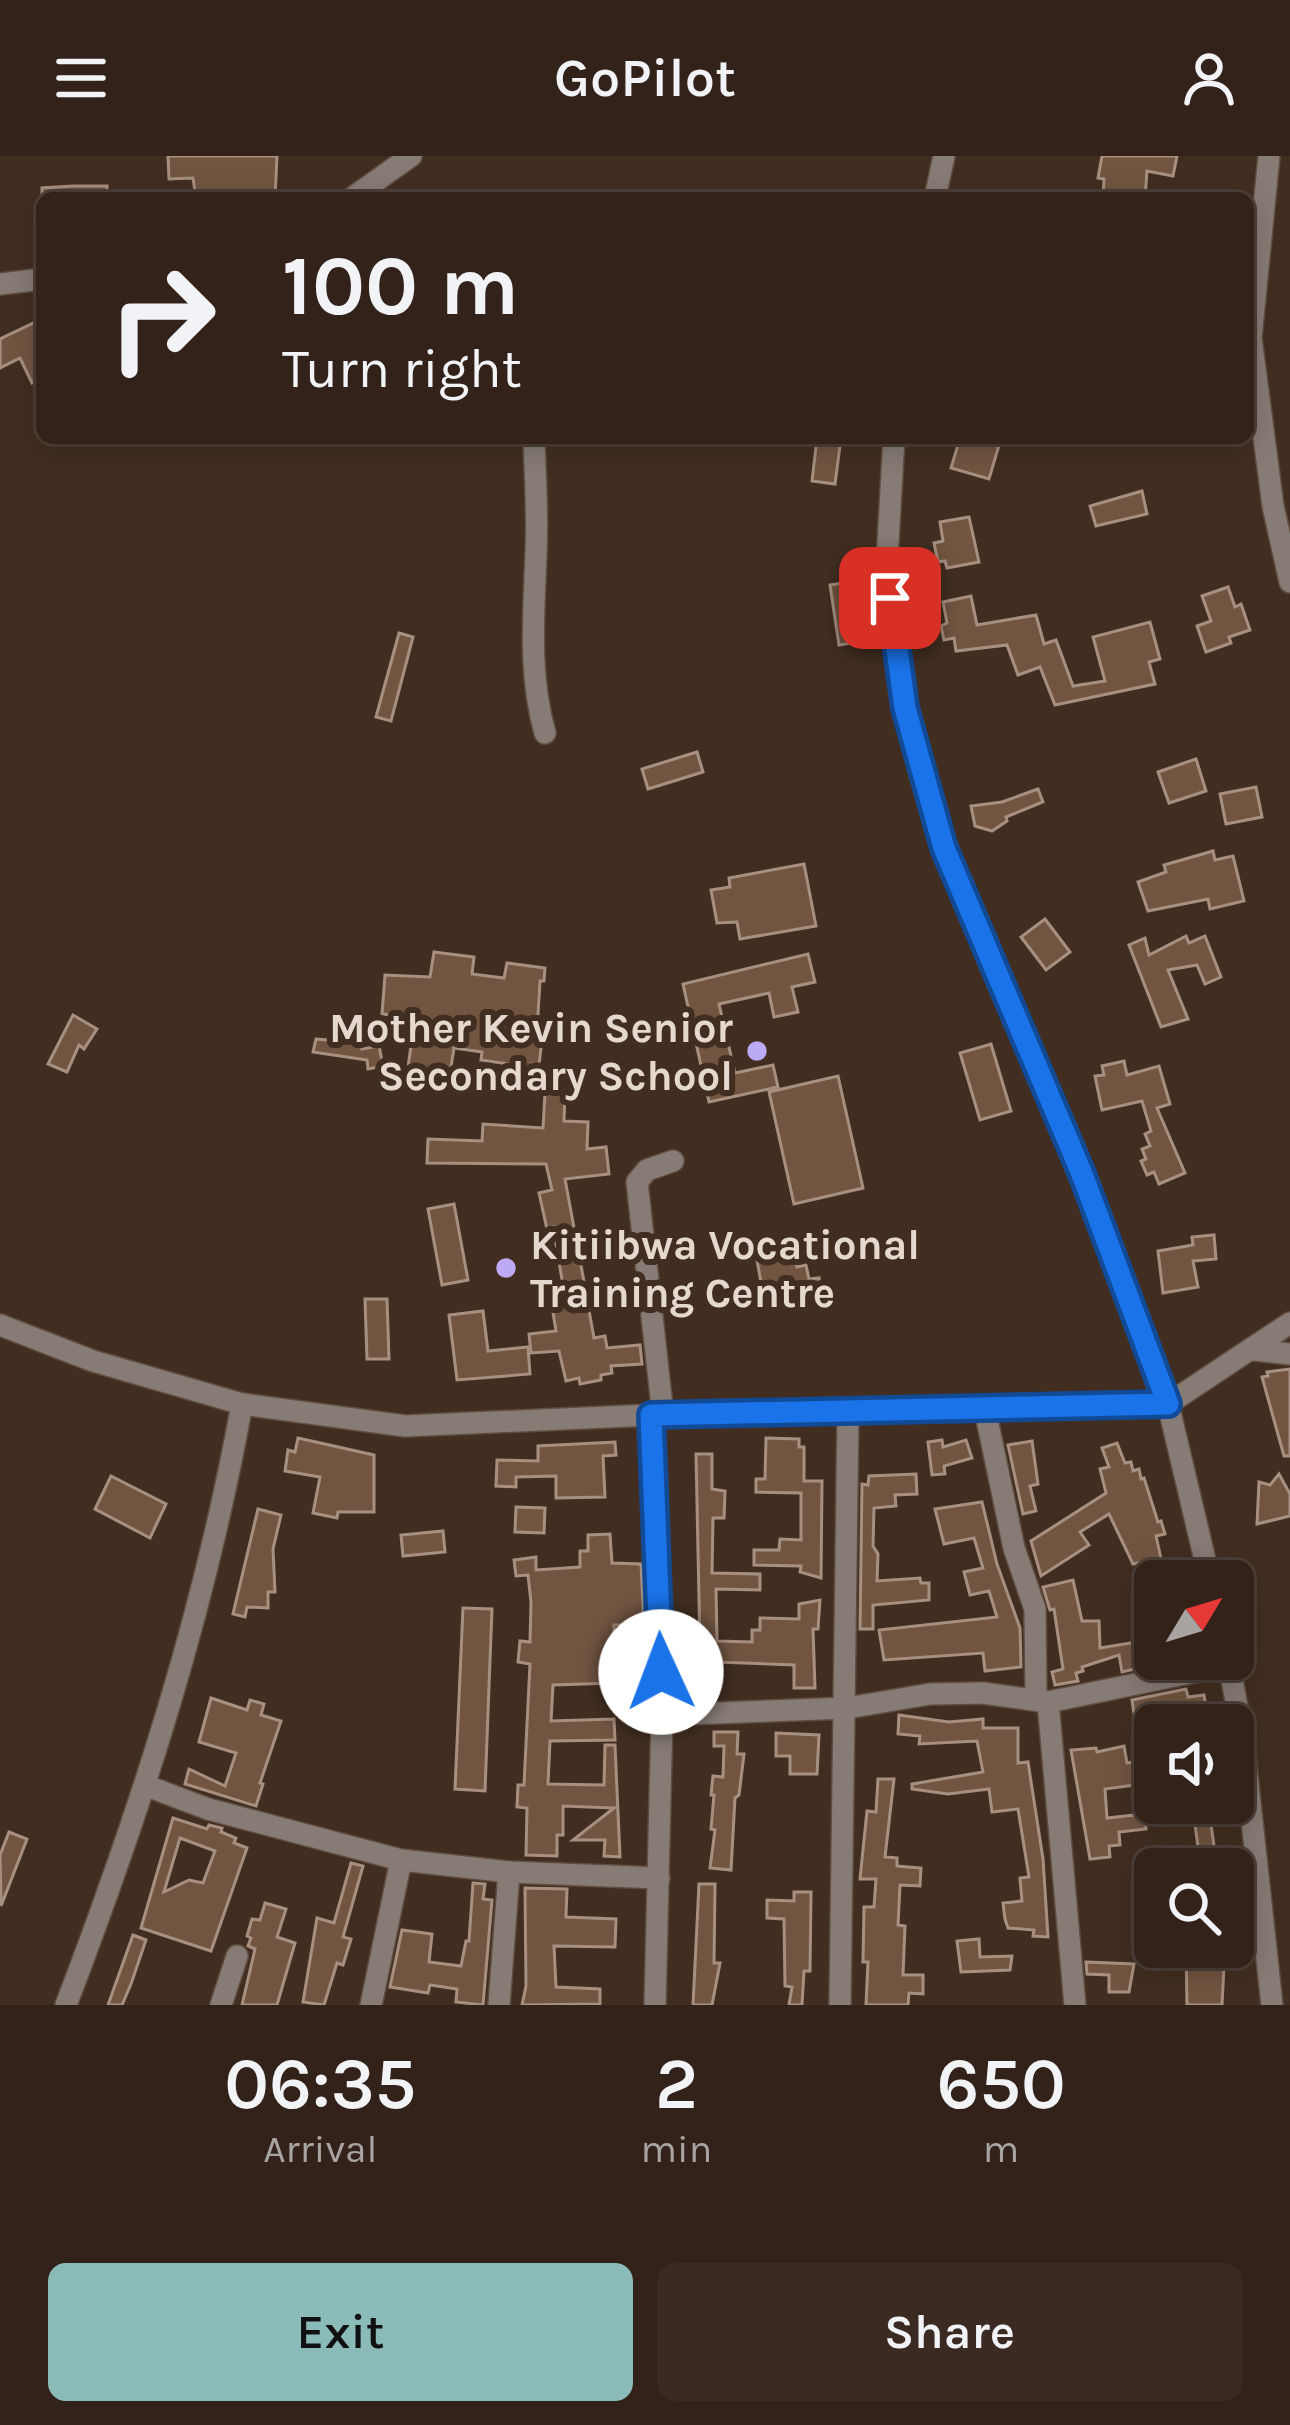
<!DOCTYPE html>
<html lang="en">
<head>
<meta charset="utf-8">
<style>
  :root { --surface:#322219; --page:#3a2a22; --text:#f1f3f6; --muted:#a8a4a2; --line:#4d3f38; --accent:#8bbbb9 }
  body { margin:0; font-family:Karla,sans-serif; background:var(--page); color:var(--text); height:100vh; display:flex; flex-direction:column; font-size:45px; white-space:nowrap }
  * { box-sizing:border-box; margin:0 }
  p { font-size:39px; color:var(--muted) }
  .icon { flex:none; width:66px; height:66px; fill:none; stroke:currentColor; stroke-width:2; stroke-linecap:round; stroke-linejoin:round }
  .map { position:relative; height:1849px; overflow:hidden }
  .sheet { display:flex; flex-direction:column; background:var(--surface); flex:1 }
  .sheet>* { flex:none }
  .hud { position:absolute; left:36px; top:36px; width:1218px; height:252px; border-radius:18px; box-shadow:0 6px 30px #0003,0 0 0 3px var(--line); background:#322219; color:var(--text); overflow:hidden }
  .needle { width:78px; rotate:52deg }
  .tools { position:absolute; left:1134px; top:1404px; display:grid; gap:24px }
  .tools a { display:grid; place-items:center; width:120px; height:120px; border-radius:18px; background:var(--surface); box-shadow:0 6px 30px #0003,0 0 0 3px var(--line); font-size:60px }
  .pin { position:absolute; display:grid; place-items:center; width:102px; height:102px; color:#fff; margin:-51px; border-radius:24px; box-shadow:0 6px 18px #0006 }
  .me { position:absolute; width:132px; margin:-66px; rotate:358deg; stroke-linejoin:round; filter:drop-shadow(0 0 9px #0008) }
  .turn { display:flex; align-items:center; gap:42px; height:252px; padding:0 48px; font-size:54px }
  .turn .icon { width:156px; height:156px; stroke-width:2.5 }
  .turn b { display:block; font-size:84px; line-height:102px }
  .eta { display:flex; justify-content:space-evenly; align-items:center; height:204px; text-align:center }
  .eta b { font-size:72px; font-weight:600; line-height:84px }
  .button { display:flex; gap:24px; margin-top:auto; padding:24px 48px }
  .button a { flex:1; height:138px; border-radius:18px; background:var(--accent); color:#111; font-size:48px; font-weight:600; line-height:138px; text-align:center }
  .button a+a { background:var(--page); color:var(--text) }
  header { display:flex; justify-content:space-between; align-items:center; height:156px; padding:0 48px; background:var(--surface); font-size:54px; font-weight:600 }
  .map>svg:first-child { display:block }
  .building { fill:#715541; stroke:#a89080; stroke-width:3; fill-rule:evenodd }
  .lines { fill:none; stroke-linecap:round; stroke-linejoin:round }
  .minor-casing { stroke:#5f4d40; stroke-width:24 }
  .minor { stroke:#877c75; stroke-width:21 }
  .route-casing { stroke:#114b97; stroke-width:30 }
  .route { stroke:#1a73e8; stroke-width:21 }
  .poi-dot { fill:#bcaaf5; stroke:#422e21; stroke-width:4.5 }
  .labels { text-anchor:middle; stroke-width:12; stroke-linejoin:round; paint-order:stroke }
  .poi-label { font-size:42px; font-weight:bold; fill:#e5d8cf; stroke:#422e21; text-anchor:end }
</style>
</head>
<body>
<header><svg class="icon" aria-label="menu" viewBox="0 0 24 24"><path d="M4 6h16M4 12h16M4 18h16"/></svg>GoPilot<svg class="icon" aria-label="person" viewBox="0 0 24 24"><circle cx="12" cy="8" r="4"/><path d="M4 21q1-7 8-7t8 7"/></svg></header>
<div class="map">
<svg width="1290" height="1849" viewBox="0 0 1290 1849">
  <rect width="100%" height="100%" fill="#422e21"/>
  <g class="building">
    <polygon points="168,0 277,0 275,42 196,42 193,22 169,23"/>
    <polygon points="1102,0 1177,0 1173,20 1147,15 1145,42 1103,42 1104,23 1098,22"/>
    <polygon points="73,30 107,30 107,42 42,42 42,32"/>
    <polygon points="42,163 42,191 37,193 42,222 32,227 20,202 0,212 0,183"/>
    <polygon points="817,282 841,282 835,328 812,325"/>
    <polygon points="960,282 1000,286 989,323 951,312"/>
    <polygon points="1142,335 1147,358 1096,370 1090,350"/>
    <polygon points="969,361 979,406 947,412 945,405 938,406 934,387 943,385 940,366"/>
    <polygon points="849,426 858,486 839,489 830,429"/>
    <polygon points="1228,431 1235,451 1241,448 1250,474 1229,481 1231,487 1206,496 1197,470 1211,465 1202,440"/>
    <polygon points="971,440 977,469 1036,459 1044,488 1056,484 1073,530 1105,525 1093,481 1150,466 1160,503 1149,506 1155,528 1055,549 1040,511 1018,519 1007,489 956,495 954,482 944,484 941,470 947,467 943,446"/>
    <polygon points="399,477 413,481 391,565 376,561"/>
    <polygon points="697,596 703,616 648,633 642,613"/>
    <polygon points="1196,603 1206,635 1169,647 1158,616"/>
    <polygon points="1256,631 1262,661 1226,668 1220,638"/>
    <polygon points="1038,633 1043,646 1006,661 1007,665 992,675 975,670 971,650 1002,646"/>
    <polygon points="1213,695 1215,704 1233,700 1244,745 1210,753 1208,743 1148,755 1138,726 1166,716 1164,709"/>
    <polygon points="804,708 816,770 740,783 737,766 717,767 711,734 730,731 729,722"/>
    <polygon points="1045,763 1070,796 1046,814 1021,781"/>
    <polygon points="1186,780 1189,787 1205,780 1221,821 1205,828 1197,809 1168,814 1188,863 1161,871 1129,789 1145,782 1149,799"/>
    <polygon points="434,796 474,801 472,818 504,822 507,807 545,812 544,825 540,825 537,875 543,875 539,909 532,908 530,924 513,921 515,909 481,904 482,896 454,892 450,917 408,911 415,862 382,858 385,819 430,821"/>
    <polygon points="808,798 815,826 792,831 798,856 774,861 769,837 719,848 735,917 773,909 778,931 709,946 683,828"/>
    <polygon points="73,859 97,873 84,893 79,889 67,916 48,908"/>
    <polygon points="316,883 362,887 362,893 379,890 383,910 368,913 367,904 313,896"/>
    <polygon points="991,888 1011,955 980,964 960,897"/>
    <polygon points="1124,905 1127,919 1159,910 1170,948 1157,952 1185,1017 1159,1028 1154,1016 1147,1019 1141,1005 1146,1003 1142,993 1150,990 1145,978 1151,975 1142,945 1102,954 1095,920 1104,919 1102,910"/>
    <polygon points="838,920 863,1032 794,1048 769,936"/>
    <polygon points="545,937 565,937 564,965 588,966 587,993 606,991 609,1018 565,1023 585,1131 598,1129 601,1147 588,1149 594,1182 605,1180 607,1192 640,1189 642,1208 611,1210 612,1217 601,1219 601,1224 580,1228 579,1222 566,1225 559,1195 531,1197 529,1178 556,1175 550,1138 564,1135 553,1071 547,1073 539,1037 552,1034 546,1008 427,1007 428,983 482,985 483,968 543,972"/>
    <polygon points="454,1048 468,1124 442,1129 428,1053"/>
    <polygon points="1214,1079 1216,1103 1193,1105 1198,1131 1163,1137 1158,1095 1193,1089 1192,1081"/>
    <polygon points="793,1090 797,1111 806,1109 809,1123 819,1122 821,1136 765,1150 756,1098"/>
    <polygon points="365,1143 387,1143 389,1203 367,1203"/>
    <polygon points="483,1155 488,1195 528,1191 530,1218 457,1224 449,1159"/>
    <polygon points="1290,1213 1290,1300 1284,1300 1262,1221 1268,1220 1267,1216"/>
    <polygon points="298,1282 374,1299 374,1356 338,1356 337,1362 313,1357 320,1321 285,1315 288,1294 295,1296"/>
    <polygon points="766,1282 799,1283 799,1291 804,1291 804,1325 822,1325 821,1422 800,1416 801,1410 754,1409 754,1394 779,1394 780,1383 801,1384 801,1337 756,1336 756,1323 765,1323"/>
    <polygon points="942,1284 943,1291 966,1284 972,1302 944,1310 945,1318 932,1319 928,1286"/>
    <polygon points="1032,1285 1038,1328 1030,1330 1036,1355 1023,1358 1008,1289"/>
    <polygon points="615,1286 616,1299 603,1300 605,1341 556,1342 556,1320 516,1321 516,1331 496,1330 497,1304 538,1305 538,1290"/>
    <polygon points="1117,1287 1125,1307 1131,1306 1133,1315 1139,1313 1141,1323 1144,1322 1158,1366 1161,1365 1165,1378 1156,1380 1166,1425 1152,1428 1147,1405 1133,1408 1109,1358 1080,1376 1089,1389 1041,1420 1031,1385 1106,1337 1100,1313 1109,1311 1102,1292"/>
    <polygon points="696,1298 712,1298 712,1333 725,1335 724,1362 713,1362 712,1417 760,1418 760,1434 716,1433 717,1485 752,1486 752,1474 760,1474 760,1462 799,1463 799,1448 820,1444 818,1473 813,1473 815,1532 794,1532 794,1509 716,1506 715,1539 701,1539"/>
    <polygon points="916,1318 917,1338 895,1339 896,1350 874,1352 873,1390 878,1398 877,1425 920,1422 921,1427 929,1427 929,1444 873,1449 873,1473 860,1473 862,1328 868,1329 869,1320"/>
    <polygon points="1279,1318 1290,1338 1290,1360 1257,1368 1259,1326 1270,1329"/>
    <polygon points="111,1320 166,1348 150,1382 95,1353"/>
    <polygon points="982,1346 997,1408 1020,1472 1021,1511 985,1515 983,1497 884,1504 879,1474 997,1461 989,1435 970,1439 964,1416 983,1412 974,1382 944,1388 935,1353"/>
    <polygon points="516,1351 545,1352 544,1377 515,1376"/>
    <polygon points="258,1353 281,1359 273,1393 275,1436 268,1436 268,1452 247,1451 245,1461 233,1458"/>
    <polygon points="443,1375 445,1396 403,1400 401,1379"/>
    <polygon points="610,1378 612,1407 641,1408 644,1469 614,1469 615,1527 553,1529 551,1565 614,1563 615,1584 550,1585 548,1628 604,1629 605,1589 615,1589 620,1701 604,1700 605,1684 573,1684 614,1652 563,1650 563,1679 557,1679 557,1700 526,1699 527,1652 517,1651 518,1629 524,1629 530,1508 518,1506 520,1485 530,1486 531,1446 528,1419 516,1420 514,1404 536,1401 536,1414 580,1411 580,1395 588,1395 588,1379"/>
    <polygon points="1073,1424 1082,1465 1099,1465 1100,1492 1155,1483 1155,1500 1142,1503 1143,1511 1122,1516 1119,1499 1082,1511 1083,1515 1076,1517 1078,1525 1055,1529 1052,1516 1063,1513 1054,1453 1050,1454 1043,1431"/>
    <polygon points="463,1452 492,1453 485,1635 455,1633"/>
    <polygon points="1186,1533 1188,1541 1204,1539 1207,1557 1189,1559 1191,1569 1172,1569 1170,1561 1135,1566 1132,1544"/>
    <polygon points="211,1542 247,1554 250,1544 264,1548 261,1559 281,1565 260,1627 263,1628 256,1650 185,1628 189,1613 225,1630 236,1597 199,1586"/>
    <polygon points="899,1559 949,1566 983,1563 983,1572 1018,1572 1018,1607 1028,1606 1043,1703 1048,1781 1033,1780 1034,1774 1008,1772 1005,1763 1003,1747 1022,1745 1020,1722 1029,1721 1018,1653 992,1656 989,1633 948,1638 912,1633 912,1628 983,1616 977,1585 919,1588 920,1580 898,1578"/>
    <polygon points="714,1576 738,1576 737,1598 744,1598 739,1639 735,1642 731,1714 710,1712 715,1674 711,1673 714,1639 711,1639 713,1620 723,1621 724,1590 714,1590"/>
    <polygon points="776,1577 819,1579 817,1618 790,1618 790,1600 776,1600"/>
    <polygon points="1124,1590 1127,1607 1132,1606 1135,1629 1105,1633 1107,1662 1144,1658 1146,1673 1119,1676 1120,1689 1109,1690 1110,1701 1090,1703 1071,1594 1096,1592 1097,1596"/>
    <polygon points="878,1623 894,1623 885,1701 897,1702 897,1710 921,1712 920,1730 900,1729 898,1769 905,1770 903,1819 923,1819 923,1838 909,1837 908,1849 866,1849 868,1806 863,1806 864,1751 874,1751 876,1723 860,1723 867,1655 876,1656"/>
    <polygon points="1192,1647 1208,1647 1217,1711 1201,1713"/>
    <path d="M 173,1662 L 207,1673 L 209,1669 L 222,1672 L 221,1676 L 236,1682 L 234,1687 L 247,1692 L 211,1795 L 141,1772 ZM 180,1682 L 215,1695 L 203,1727 L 189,1724 L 164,1736 Z"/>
    <polygon points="9,1676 27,1683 1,1750 0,1699"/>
    <polygon points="351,1707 363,1710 343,1781 351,1783 343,1809 337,1807 324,1849 303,1846 317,1762 334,1767"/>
    <polygon points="473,1727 485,1728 483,1743 492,1744 483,1849 456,1846 457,1833 430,1829 428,1837 390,1831 402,1774 432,1778 429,1806 461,1810 466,1785 469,1785"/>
    <polygon points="699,1728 715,1728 714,1807 720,1807 712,1849 693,1849"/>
    <polygon points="525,1732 567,1733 566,1761 616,1763 615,1791 554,1790 556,1831 600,1833 600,1848 522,1849 526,1830"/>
    <polygon points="794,1736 811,1736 810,1815 804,1815 802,1849 789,1849 792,1831 785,1830 784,1763 767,1762 767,1744 794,1745"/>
    <polygon points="265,1747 286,1753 277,1781 295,1787 277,1849 242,1849 255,1793 248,1790 251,1782 247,1780 252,1763 260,1764"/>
    <polygon points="133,1779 146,1784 131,1828 122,1849 108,1849"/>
    <polygon points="979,1783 980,1801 1012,1800 1010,1814 961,1816 957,1785"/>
    <polygon points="1186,1791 1225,1791 1222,1849 1187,1849"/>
    <polygon points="1086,1806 1134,1808 1129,1836 1109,1836 1109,1819 1087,1818"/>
  </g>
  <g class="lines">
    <defs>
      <g id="minor">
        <polyline points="1269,0 1251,182 1273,350 1290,426"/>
        <polyline points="352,42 411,0"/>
        <polyline points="935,42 944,0"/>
        <polyline points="0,128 42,123"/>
        <path d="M 534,282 C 535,320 538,358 536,397 C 534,457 528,517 545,577"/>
        <polyline points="894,282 887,404 905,552 920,618 944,692 1039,910 1168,1248 1210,1425"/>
        <polyline points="0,1169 93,1205 242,1248 405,1270 651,1259 1168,1248 1290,1167"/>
        <polyline points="1254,1194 1290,1198"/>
        <polyline points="985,1254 1014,1392 1035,1453 1036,1544"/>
        <polyline points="651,1259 662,1559 655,1849"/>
        <polyline points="663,1259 637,1026 647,1014 673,1005"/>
        <polyline points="1228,1503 1243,1582 1272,1849"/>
        <polyline points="1048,1546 1075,1849"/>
        <polyline points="662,1559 847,1552 930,1538 983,1537 1048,1546 1229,1509"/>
        <polyline points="147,1630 208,1653 401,1704 509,1716 659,1722"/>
        <path d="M 66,1849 C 142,1650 204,1458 242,1248"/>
        <polyline points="221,1849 237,1800"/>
        <polyline points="371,1849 401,1704"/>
        <polyline points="499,1849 509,1716"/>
        <polyline points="840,1849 848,1256"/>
      </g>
    </defs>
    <use href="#minor" class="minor-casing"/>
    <use href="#minor" class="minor"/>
  </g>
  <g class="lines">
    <defs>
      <polyline id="route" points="661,1516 651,1259 1168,1248 1082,1018 944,692 905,552 890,442"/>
    </defs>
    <use href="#route" class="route-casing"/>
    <use href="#route" class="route"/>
  </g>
  <g class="poi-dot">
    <circle cx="757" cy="895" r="12"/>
    <circle cx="506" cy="1112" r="12"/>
  </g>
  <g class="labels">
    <g class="poi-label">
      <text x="733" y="886">Mother Kevin Senior<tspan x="733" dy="48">Secondary School</tspan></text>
      <text x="530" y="1103" text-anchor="start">Kitiibwa Vocational<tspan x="530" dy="48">Training Centre</tspan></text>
    </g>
  </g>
</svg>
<div class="tools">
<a><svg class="needle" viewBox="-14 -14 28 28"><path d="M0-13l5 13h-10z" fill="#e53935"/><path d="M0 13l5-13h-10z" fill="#a8a4a2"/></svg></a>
<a><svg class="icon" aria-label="sound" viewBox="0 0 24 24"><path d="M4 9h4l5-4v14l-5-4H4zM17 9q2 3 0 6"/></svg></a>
<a><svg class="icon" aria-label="search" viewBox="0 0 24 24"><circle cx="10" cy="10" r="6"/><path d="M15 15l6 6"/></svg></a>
</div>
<div class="pin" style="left:890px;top:442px;background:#d93025"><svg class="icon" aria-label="arrive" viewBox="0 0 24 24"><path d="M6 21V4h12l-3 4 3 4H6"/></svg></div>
<svg class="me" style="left:661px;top:1516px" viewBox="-20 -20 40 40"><circle r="19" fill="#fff"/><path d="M0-13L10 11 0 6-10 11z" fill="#1a73e8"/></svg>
<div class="hud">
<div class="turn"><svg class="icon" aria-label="right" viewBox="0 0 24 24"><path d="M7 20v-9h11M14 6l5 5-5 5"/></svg><div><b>100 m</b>Turn right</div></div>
</div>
</div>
<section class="sheet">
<div class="eta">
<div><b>06:35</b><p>Arrival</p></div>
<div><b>2</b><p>min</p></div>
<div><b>650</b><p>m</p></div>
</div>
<div class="button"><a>Exit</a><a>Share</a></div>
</section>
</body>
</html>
